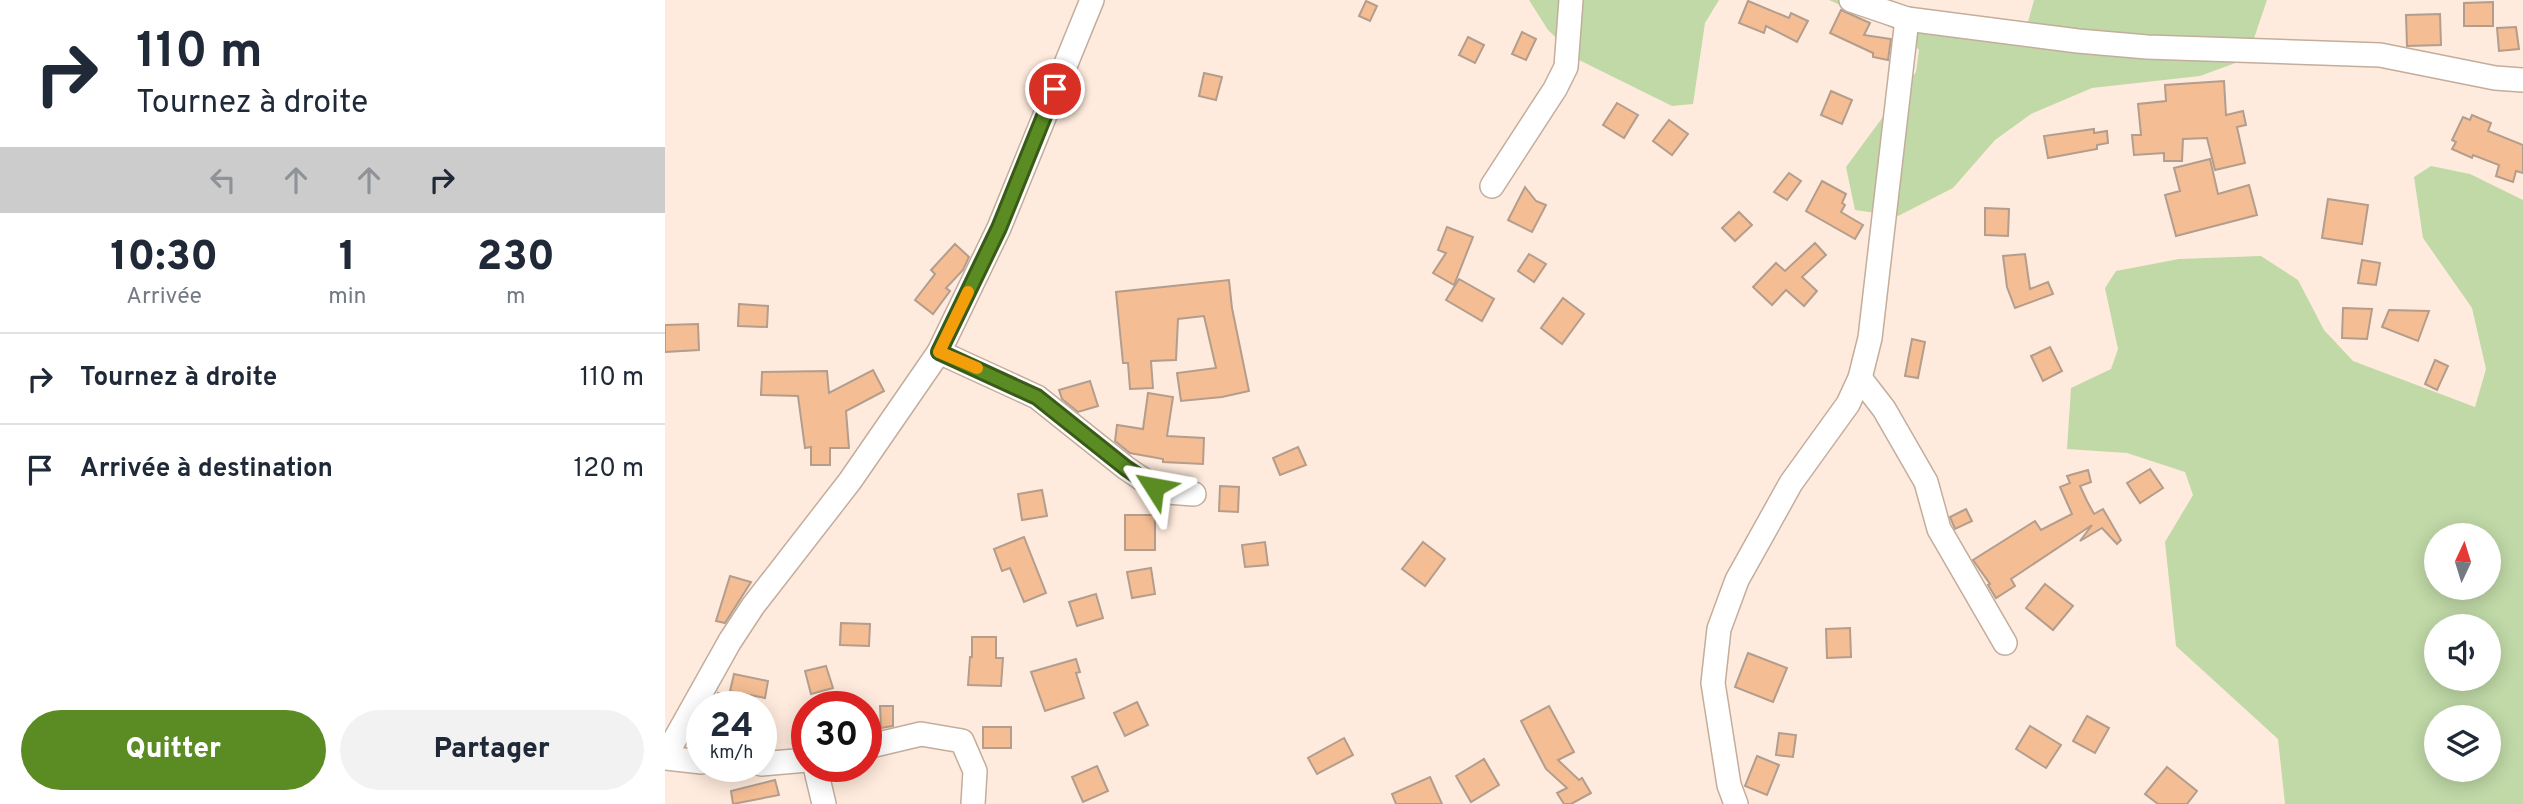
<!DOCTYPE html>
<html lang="fr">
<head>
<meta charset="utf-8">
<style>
  :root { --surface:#fff; --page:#f2f2f3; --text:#1f2937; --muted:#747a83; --line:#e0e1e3; --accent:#5a8c23 }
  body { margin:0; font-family:Overpass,sans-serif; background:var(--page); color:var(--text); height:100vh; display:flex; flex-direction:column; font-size:26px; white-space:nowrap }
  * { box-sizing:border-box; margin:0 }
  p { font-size:23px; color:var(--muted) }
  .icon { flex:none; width:38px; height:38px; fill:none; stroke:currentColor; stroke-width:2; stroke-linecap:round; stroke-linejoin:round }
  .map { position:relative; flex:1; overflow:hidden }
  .sheet { display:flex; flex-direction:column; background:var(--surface); width:665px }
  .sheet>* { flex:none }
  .top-card { background:#fff; color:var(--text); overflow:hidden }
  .needle { width:46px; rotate:4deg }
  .buttons { position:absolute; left:1759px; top:523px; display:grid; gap:14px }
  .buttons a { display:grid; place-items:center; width:77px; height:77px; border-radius:50%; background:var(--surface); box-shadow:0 4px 18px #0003; font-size:35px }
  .speed { position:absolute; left:21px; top:691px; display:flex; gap:14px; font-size:35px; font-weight:700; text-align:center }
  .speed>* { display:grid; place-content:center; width:91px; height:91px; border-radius:50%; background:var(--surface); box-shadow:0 4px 18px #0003; line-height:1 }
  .speed small { font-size:18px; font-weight:400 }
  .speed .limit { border:10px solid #d22; background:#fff; color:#111 }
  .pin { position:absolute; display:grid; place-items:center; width:60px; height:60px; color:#fff; margin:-30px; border:4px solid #fff; border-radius:50%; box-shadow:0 2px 7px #0007 }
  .me { position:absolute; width:77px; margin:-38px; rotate:304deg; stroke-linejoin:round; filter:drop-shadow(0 0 5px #0008) }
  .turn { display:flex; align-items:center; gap:24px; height:147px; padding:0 21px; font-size:32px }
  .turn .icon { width:91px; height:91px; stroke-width:2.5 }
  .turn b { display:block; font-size:49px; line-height:60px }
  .lanes { display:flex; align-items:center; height:66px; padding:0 21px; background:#0003; justify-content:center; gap:35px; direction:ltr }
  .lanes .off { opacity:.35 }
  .eta { display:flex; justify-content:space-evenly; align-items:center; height:119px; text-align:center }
  .eta b { font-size:42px; font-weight:800; line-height:49px }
  .primary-button { display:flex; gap:14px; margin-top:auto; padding:14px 21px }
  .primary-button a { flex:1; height:80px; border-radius:42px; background:var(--accent); color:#fff; font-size:28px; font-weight:800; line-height:80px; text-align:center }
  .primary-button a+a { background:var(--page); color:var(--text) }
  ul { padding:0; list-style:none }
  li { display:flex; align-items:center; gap:21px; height:91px; padding:0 21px; border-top:2px solid var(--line) }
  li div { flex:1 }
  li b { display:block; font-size:26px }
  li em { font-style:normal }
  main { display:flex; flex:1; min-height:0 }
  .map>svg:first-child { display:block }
  .green { fill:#c0d9a7; fill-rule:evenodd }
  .building { fill:#f4bd94; stroke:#b39d8d; stroke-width:2 }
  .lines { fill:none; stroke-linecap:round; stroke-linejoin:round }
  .minor-casing { stroke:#c3ad9c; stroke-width:26 }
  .minor { stroke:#fff; stroke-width:23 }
  .route-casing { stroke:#3a5b17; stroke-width:18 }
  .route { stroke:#5a8c23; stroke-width:12 }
  .slow { stroke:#f59e0b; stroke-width:12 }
</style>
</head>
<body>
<main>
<section class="sheet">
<div class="top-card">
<div class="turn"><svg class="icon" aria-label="right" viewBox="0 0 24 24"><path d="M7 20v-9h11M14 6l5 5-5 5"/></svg><div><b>110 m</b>Tournez à droite</div></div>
<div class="lanes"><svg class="icon off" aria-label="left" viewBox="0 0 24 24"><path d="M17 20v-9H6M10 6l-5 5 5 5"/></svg><svg class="icon off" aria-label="ahead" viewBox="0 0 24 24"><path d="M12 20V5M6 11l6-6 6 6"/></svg><svg class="icon off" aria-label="ahead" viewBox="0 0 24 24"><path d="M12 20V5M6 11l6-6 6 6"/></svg><svg class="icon" aria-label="right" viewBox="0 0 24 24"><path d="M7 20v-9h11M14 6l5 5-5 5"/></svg></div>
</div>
<div class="eta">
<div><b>10:30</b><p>Arrivée</p></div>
<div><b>1</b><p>min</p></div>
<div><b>230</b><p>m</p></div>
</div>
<ul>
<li><svg class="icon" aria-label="right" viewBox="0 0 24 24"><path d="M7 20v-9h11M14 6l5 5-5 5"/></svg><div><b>Tournez à droite</b></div><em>110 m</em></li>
<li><svg class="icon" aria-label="arrive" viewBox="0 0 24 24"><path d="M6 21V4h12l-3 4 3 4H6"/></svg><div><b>Arrivée à destination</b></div><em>120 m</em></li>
</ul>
<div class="primary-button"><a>Quitter</a><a>Partager</a></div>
</section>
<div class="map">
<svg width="1858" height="804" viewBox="0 0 1858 804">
  <rect width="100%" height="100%" fill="#ffebdd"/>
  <g class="green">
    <polygon points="864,0 1054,0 1040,23 1028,104 1007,106 914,60 883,30"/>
    <polygon points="1164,0 1207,0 1360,33 1369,0 1602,0 1586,47 1573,62 1535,76 1427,88 1366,114 1330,140 1288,188 1233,216 1190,210 1181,167 1251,72 1254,50 1240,34"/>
    <path d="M 1766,166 L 1805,174 L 1858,200 L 1858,804 L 1620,804 L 1613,739 L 1511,646 L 1500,542 L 1528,495 L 1520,472 L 1462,453 L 1402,449 L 1406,388 L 1446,369 L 1453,349 L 1440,288 L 1451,271 L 1514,259 L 1596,256 L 1633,280 L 1659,330 L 1688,361 L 1810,407 L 1821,369 L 1807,308 L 1758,238 L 1749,177 ZM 1771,536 L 1824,536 L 1824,588 L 1771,588 ZM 1824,626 L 1824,679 L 1771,679 L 1771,626 ZM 1771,718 L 1824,718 L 1824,770 L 1771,770 Z"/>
  </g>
  <g class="building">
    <polygon points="701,1 712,6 705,21 694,16"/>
    <polygon points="1083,1 1124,18 1126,13 1143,21 1132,42 1101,26 1099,33 1074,23"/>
    <polygon points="1828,2 1828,26 1799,26 1799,3"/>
    <polygon points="1176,10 1205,23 1199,35 1226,39 1223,60 1208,57 1208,53 1165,33"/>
    <polygon points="1775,14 1776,45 1742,46 1741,15"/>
    <polygon points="1851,27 1854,49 1834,51 1832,28"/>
    <polygon points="857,32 871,39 861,60 847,54"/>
    <polygon points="803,37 819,45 810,63 794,55"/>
    <polygon points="539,73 557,77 551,100 534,96"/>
    <polygon points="1559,81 1561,115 1578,111 1581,125 1572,127 1580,163 1550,170 1542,138 1518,139 1517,161 1499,161 1499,153 1469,155 1467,135 1476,135 1473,104 1501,101 1500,85"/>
    <polygon points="1166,91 1187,100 1177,124 1156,115"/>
    <polygon points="952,103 973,115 959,138 938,125"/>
    <polygon points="1807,115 1826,123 1823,131 1858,145 1858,173 1851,171 1848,182 1831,176 1834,165 1808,155 1807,158 1787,149 1791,142 1787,140 1798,117 1805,120"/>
    <polygon points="1004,120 1023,134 1007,155 988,141"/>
    <polygon points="1429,129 1429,133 1442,131 1443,143 1432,145 1432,149 1383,158 1379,136"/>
    <polygon points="1545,159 1553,194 1584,185 1592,215 1511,236 1500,195 1515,191 1509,168"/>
    <polygon points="1124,173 1136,181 1122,200 1109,192"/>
    <polygon points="1157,181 1181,194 1177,203 1180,205 1176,212 1198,225 1190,239 1141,211"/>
    <polygon points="860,187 871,201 881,205 867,232 843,220"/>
    <polygon points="1663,199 1703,205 1697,244 1657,238"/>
    <polygon points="1320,208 1344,209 1343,236 1320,235"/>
    <polygon points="1074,212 1087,225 1070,241 1057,228"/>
    <polygon points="782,227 808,237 789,285 768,273 781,253 773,250"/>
    <polygon points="1150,243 1161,255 1137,277 1152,291 1139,306 1121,290 1107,305 1088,287 1111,263 1120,271"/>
    <polygon points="290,244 304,257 298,270 281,288 285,291 268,314 250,300 270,274 266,270"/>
    <polygon points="864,254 881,264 869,282 853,271"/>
    <polygon points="1360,254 1365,289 1383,282 1388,294 1350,308 1342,287 1338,256"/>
    <polygon points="1697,260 1715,263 1711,285 1693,283"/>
    <polygon points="794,279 829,299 817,321 781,300"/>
    <polygon points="564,280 567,308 584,391 557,397 516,401 512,373 551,368 539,316 513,319 511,360 486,361 488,388 465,389 463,363 458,363 451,292"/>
    <polygon points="898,298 919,314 897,344 876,328"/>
    <polygon points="74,304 103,306 102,327 73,326"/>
    <polygon points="1678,308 1707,309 1702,339 1677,338"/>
    <polygon points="1724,310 1764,311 1753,341 1717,327"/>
    <polygon points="33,324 34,350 0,352 0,325"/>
    <polygon points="1247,339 1260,342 1253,378 1240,376"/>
    <polygon points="1385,347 1397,371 1378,381 1366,356"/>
    <polygon points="1770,360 1783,366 1772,390 1760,384"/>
    <polygon points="208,370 219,391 181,411 184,448 165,448 165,465 146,465 146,447 140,448 133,396 96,395 97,372 162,371 164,393"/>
    <polygon points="425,381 433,406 413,412 397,399 394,390"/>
    <polygon points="483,393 508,397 502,436 539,438 538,464 498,462 498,459 465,453 450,441 452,425 478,429"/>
    <polygon points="633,447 641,465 615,475 608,458"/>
    <polygon points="1485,469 1498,488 1475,503 1462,483"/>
    <polygon points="1423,470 1426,482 1415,486 1422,501 1429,514 1438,509 1456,540 1452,544 1437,528 1415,541 1427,525 1346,579 1350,586 1331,598 1323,585 1325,584 1308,560 1370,521 1376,530 1407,514 1395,487 1405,483 1402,476"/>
    <polygon points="555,486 574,487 573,512 554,511"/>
    <polygon points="377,490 382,516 357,520 353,494"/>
    <polygon points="1301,509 1307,521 1290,529 1285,517"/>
    <rect x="460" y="515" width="30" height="35"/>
    <polygon points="359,537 381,593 359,602 345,568 337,571 329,549"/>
    <polygon points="600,542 603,565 580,567 577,545"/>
    <polygon points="758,542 780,559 760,586 737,569"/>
    <polygon points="486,568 490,594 467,598 462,572"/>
    <polygon points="65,576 86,582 60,623 51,621"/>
    <polygon points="1380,584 1408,606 1388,630 1361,608"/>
    <polygon points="431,594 438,618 412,626 404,602"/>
    <polygon points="176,623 205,624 204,646 175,645"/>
    <polygon points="1185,628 1186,657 1162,658 1161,629"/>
    <polygon points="307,637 331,637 331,658 338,658 336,686 303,685 305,657 307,657"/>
    <polygon points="1083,653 1122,668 1108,702 1070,687"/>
    <polygon points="411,659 415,672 411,673 419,698 380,711 366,672"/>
    <polygon points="161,666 168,688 146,694 140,671"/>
    <polygon points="69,674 103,681 100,698 65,691"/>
    <polygon points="53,693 70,696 68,707 51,707"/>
    <polygon points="472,702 483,725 460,736 449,713"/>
    <polygon points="215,706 228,706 228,726 216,728"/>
    <polygon points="884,706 909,752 893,760 914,780 917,778 926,793 906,804 899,804 892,793 902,788 881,769 856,721"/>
    <polygon points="1422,716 1444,728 1430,753 1408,741"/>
    <polygon points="1365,726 1396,745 1381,768 1351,749"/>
    <rect x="318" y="727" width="28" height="21"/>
    <polygon points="1114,733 1131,735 1128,757 1111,755"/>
    <polygon points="679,738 688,755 652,774 643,758"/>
    <polygon points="1092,756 1114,765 1102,795 1080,786"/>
    <polygon points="819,759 834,785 806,802 791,776"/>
    <polygon points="432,766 443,791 418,802 407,777"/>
    <polygon points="1502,767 1532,791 1522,804 1493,804 1480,794"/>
    <polygon points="765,777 777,804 731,804 727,794"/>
    <polygon points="110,780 114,795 68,804 66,791"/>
  </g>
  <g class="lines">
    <defs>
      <g id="minor">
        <polyline points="1186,0 1242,19 1413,41 1482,47 1715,55 1830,78 1858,80"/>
        <polyline points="827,186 890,89 901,67 906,0"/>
        <polyline points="274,352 372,397 461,468 489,487 502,492 529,494"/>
        <polyline points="1195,378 1219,409 1261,482 1274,529 1340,643"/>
        <polyline points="201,747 256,734 297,741 310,771 308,804"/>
        <polyline points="0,757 65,641 88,606 185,481 274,352 334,228 427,0"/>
        <polyline points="0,758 37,762"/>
        <polyline points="96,764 142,760"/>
        <polyline points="150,766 159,804"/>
        <polyline points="1071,804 1064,785 1048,683 1054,629 1072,580 1126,483 1183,404 1195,378 1205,338 1242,19"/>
      </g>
    </defs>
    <use href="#minor" class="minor-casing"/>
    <use href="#minor" class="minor"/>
  </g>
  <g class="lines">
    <defs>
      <polyline id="route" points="390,89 334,228 274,352 372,397 461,468 489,487"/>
    </defs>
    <use href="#route" class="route-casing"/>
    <use href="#route" class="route"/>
    <polyline class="slow" points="303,292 274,352 312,368"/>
  </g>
</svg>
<div class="buttons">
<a><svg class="needle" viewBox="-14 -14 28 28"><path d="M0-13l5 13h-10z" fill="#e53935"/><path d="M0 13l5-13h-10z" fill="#747a83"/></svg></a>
<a><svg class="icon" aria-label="sound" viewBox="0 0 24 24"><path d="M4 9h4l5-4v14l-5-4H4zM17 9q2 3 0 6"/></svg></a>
<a><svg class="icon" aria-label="layers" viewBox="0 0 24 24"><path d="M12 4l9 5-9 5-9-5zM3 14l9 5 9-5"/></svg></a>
</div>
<div class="speed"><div>24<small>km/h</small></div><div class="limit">30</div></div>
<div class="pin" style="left:390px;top:89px;background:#d93025"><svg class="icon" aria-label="arrive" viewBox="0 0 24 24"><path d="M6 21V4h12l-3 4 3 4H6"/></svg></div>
<svg class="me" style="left:489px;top:487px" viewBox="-20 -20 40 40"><path d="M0-17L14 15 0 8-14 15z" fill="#5a8c23" stroke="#fff" stroke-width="4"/></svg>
</div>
</main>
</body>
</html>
